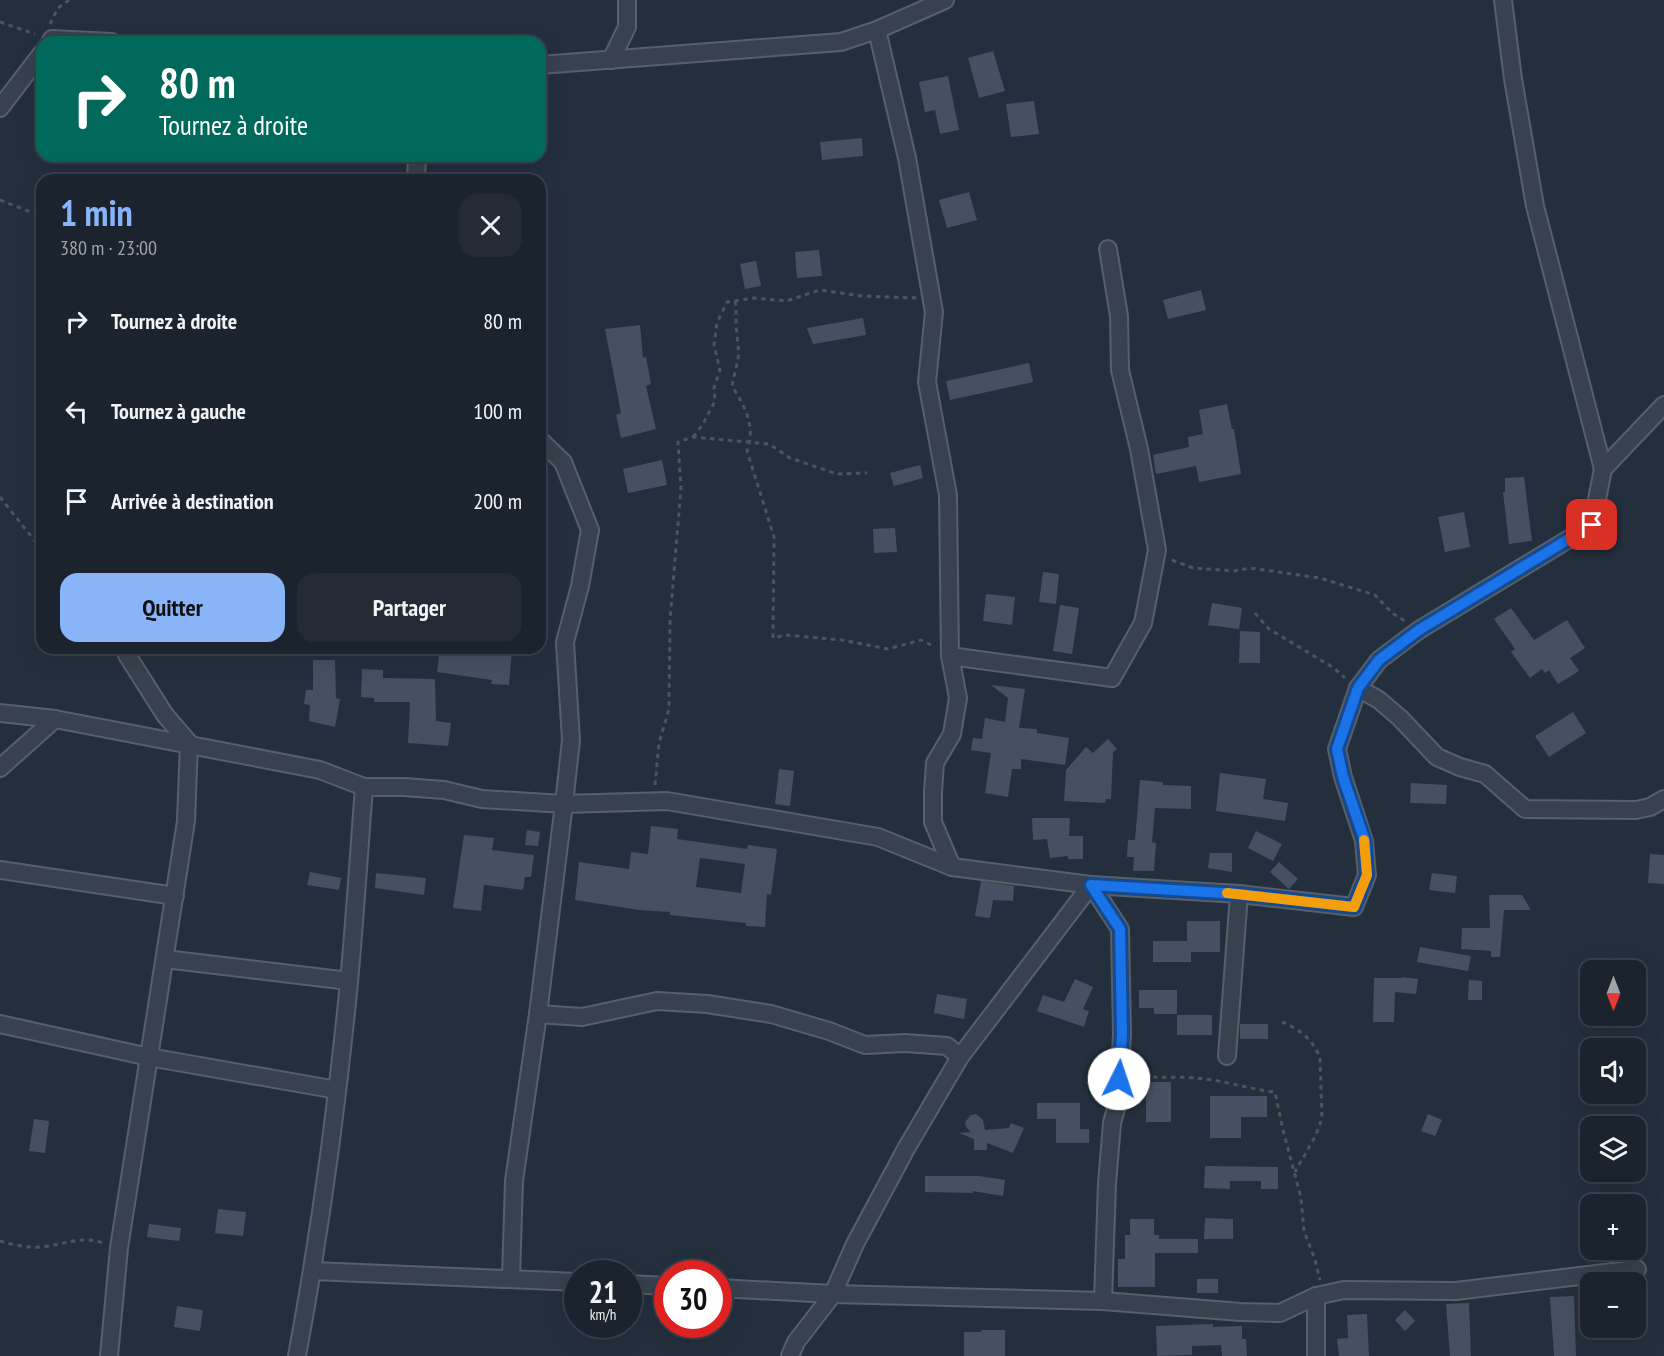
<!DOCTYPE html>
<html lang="fr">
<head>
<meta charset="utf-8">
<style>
  :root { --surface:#1b232e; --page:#242b36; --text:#f1f3f6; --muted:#a0a4aa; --line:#39404a; --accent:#8ab4f8 }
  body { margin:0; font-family:"PT Sans Narrow",sans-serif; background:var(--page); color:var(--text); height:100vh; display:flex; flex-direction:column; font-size:22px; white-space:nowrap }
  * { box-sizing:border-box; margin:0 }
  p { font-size:20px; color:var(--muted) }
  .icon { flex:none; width:33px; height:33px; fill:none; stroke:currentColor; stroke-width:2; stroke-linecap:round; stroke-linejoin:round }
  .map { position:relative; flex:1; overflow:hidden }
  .panel { position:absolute; left:36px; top:174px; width:510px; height:480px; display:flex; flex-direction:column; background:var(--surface); border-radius:18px; box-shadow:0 6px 24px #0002,0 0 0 2px var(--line) }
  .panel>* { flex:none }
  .hud { position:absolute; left:36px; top:36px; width:510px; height:126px; border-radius:18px; box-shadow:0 6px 24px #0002,0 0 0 2px var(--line); background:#00695c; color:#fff; overflow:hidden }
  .needle { width:39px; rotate:180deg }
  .fabs { position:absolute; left:1580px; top:960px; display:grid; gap:12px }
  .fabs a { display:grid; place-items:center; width:66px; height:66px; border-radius:12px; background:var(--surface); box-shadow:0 6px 24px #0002,0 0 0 2px var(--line); font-size:30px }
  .speed { position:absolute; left:564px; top:1260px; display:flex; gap:12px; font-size:30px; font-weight:700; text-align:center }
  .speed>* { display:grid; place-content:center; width:78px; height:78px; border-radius:50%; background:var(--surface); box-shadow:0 6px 24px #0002,0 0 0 2px var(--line); line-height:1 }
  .speed small { font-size:15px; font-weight:400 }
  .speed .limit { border:9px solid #d22; background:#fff; color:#111 }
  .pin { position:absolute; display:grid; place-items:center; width:51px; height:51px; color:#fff; margin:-26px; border-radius:12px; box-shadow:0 3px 9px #0006 }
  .me { position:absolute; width:66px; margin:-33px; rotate:4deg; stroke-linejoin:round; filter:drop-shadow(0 0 4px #0008) }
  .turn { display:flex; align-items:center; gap:21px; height:126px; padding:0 24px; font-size:27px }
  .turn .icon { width:78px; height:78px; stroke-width:2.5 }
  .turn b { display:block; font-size:42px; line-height:51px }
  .round { display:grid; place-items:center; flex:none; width:63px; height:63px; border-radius:18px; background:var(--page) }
  .overview { display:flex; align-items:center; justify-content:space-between; height:102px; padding:0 24px }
  h1 { font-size:36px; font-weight:800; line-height:45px; color:var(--accent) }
  .button { display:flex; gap:12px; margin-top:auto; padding:12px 24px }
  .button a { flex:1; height:69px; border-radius:18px; background:var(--accent); color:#111; font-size:24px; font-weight:800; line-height:69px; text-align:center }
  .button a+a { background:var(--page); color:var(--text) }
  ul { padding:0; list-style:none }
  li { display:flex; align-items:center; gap:18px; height:90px; padding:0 24px }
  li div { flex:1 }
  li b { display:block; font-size:22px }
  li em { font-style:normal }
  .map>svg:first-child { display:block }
  .building { fill:#455162; fill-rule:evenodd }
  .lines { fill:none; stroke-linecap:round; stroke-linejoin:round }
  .minor-casing { stroke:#565f6c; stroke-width:20 }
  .path { stroke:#44595c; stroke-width:3; stroke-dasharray:4.5 4.5; stroke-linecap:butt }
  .minor { stroke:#38414e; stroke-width:16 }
  .route-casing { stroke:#114b97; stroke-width:15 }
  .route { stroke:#1a73e8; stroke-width:10 }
  .slow { stroke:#f59e0b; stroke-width:10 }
</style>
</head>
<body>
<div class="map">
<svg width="1664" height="1356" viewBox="0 0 1664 1356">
  <rect width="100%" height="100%" fill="#242f3e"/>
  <g class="building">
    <polygon points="993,51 1005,91 979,98 968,58"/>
    <polygon points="948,76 959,130 940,134 935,110 925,112 919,82"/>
    <polygon points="1034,101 1039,134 1011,137 1006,104"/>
    <polygon points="862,138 863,156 822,160 820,142"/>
    <polygon points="969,192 977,220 947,228 939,200"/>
    <polygon points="819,250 822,276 797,278 795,252"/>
    <polygon points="756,261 761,286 745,289 740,264"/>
    <polygon points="1201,290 1206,310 1168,319 1163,300"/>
    <polygon points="863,318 866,335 813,344 807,328"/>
    <polygon points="640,325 643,358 646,357 651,384 646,386 656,429 621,438 616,415 621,413 605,329"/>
    <polygon points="1029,363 1033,382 950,400 946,381"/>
    <polygon points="1227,404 1232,429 1234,429 1241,474 1199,482 1196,466 1156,474 1153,455 1189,447 1188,437 1203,434 1199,410"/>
    <polygon points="662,460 667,485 628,493 623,469"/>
    <polygon points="920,465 923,478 894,486 890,473"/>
    <polygon points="1524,477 1532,541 1509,544 1503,492 1505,492 1505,478"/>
    <polygon points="1464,512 1470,547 1445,552 1438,517"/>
    <polygon points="895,528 897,552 874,553 873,529"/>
    <polygon points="1043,572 1059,574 1056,604 1039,602"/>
    <polygon points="986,594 1015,597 1012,625 983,621"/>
    <polygon points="1212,603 1242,608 1239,629 1208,625"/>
    <polygon points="1060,605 1079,608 1072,654 1053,651"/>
    <polygon points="1511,608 1534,640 1567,620 1585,648 1570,658 1579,671 1558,684 1549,670 1545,673 1542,669 1530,678 1511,652 1515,649 1494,619"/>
    <polygon points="1240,631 1260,632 1260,663 1239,663"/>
    <polygon points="440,648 512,650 509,685 491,684 492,680 437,672"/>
    <polygon points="313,660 335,660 336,698 340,699 335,727 309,721 310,705 304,704 306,690 313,690"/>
    <polygon points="362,669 383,670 383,678 435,679 436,721 451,723 448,746 408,743 410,702 374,702 374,698 361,697"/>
    <polygon points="991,685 1025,689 1019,728 1037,729 1037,733 1069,738 1065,765 1021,759 1021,769 1012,769 1008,797 985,793 991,753 971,750 973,738 982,739 985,718 1005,722 1008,698"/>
    <polygon points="1573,712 1586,733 1549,757 1535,736"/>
    <polygon points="1108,739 1117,749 1113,752 1111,799 1106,799 1105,803 1064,801 1066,770 1086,747 1093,753"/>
    <polygon points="779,769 794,771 790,806 775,804"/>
    <polygon points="1220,773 1266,779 1263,799 1288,803 1285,821 1216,811"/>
    <polygon points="1140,780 1163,782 1163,785 1191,786 1191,809 1155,808 1152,842 1156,843 1154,871 1133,871 1134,857 1127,857 1128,840 1135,840"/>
    <polygon points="1411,783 1447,785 1446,804 1410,803"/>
    <polygon points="1032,818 1070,818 1069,836 1083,836 1083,859 1068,859 1068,856 1050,858 1047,839 1033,840"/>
    <path d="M 651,826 L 678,829 L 677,839 L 747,849 L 748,845 L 777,849 L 771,895 L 767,894 L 765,927 L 746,926 L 746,923 L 670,915 L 670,912 L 639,910 L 575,900 L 579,862 L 629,869 L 631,852 L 648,854 ZM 700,858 L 745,864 L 741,893 L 696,887 Z"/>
    <polygon points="527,830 540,832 538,846 525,845"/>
    <polygon points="1256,831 1282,844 1273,861 1248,848"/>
    <polygon points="464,835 494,838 492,850 534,855 531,877 525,877 523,890 484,885 481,911 453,908"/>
    <polygon points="1210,853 1232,853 1232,872 1208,868"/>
    <polygon points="1650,854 1664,855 1664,884 1648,883"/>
    <polygon points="1279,862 1298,879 1289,889 1270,872"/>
    <polygon points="310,872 341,878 339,890 307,885"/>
    <polygon points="376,873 426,878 424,895 375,888"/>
    <polygon points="1432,873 1457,876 1455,893 1429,890"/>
    <polygon points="981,881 1014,886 1013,901 993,900 990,918 975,916"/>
    <polygon points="1489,895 1522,895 1531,910 1504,910 1500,957 1491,957 1491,951 1461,949 1462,928 1490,928"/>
    <polygon points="1187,921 1220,921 1220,952 1191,952 1191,962 1153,962 1153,941 1187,941"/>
    <polygon points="1420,947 1471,956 1468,971 1417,962"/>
    <polygon points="1402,977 1418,979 1416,994 1395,992 1394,1022 1373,1022 1374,978 1401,978"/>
    <polygon points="1075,979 1093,987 1083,1009 1089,1011 1084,1027 1037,1011 1043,995 1064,1002"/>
    <polygon points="1469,980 1482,981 1482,1000 1468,1000"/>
    <polygon points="1139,990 1177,990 1177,1014 1154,1014 1154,1008 1139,1008"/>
    <polygon points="937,994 967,999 964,1019 934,1013"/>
    <rect x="1177" y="1015" width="35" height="20"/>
    <rect x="1240" y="1024" width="28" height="15"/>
    <rect x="1146" y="1082" width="25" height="40"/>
    <polygon points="1210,1096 1267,1096 1267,1117 1241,1117 1241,1138 1210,1138"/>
    <polygon points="1037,1103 1080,1103 1080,1129 1089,1129 1089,1143 1056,1143 1056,1119 1037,1119"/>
    <polygon points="976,1114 983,1120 985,1130 1009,1128 1011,1123 1024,1128 1013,1153 987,1143 987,1150 974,1150 974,1139 959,1133 971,1132 966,1127 965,1122 971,1115"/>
    <polygon points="1428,1114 1442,1120 1435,1136 1421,1131"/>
    <polygon points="34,1119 49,1121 45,1153 29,1151"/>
    <polygon points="1205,1166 1278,1167 1278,1189 1261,1189 1261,1181 1230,1181 1230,1189 1204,1188"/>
    <polygon points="925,1176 979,1176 1005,1180 1003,1196 973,1191 973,1193 925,1192"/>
    <polygon points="218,1209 246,1212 243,1236 215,1233"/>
    <polygon points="1205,1218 1233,1219 1233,1239 1204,1239"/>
    <polygon points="1130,1219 1154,1219 1154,1235 1159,1235 1159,1239 1198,1239 1198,1253 1155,1253 1155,1287 1118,1287 1118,1259 1125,1259 1125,1235 1130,1235"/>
    <polygon points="149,1224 181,1228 179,1241 147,1237"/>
    <rect x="1197" y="1279" width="21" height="14"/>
    <polygon points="1574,1296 1576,1356 1554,1356 1550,1297"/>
    <polygon points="1469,1303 1471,1356 1450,1356 1446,1304"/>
    <polygon points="177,1306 203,1310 200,1331 174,1327"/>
    <polygon points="1405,1310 1415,1321 1405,1331 1395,1320"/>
    <polygon points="1367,1314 1369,1356 1339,1356 1337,1339 1348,1338 1347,1315"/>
    <polygon points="1213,1324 1213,1327 1242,1326 1242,1339 1246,1339 1247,1356 1222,1356 1221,1345 1192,1346 1192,1355 1157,1356 1156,1326"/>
    <polygon points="981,1330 1005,1330 1005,1356 964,1356 964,1332 981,1332"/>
  </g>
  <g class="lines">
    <defs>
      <g id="minor">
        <polyline points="1503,0 1513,79 1535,206 1603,469"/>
        <polyline points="877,30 907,158 934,312 927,382 948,495 950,656 958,698 952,734 935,763 933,792 933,822 952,867"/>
        <polyline points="50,42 52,39 112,42"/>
        <polyline points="611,60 627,27 627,0"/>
        <polyline points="540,65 841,42 877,30 945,0"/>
        <polyline points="0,108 42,53"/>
        <polyline points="416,180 417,156"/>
        <polyline points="540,440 563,462 590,530 580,586 565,642 571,740 564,804 667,801 878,837 952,867 1091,885 1239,894 1354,907 1367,875 1364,841 1343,777 1337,749 1358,688 1379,660 1419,630 1592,525 1603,469 1664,405"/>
        <polyline points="950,656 1112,678 1143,623 1157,550 1139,449 1120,370 1119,316 1108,249"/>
        <polyline points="1358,688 1379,700 1400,718 1437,757 1460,767 1485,774 1525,809 1636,810 1650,807 1664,799"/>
        <polyline points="0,713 55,719 320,770 364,787 404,787 444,790 482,799 564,804 538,1014 514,1181 511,1278"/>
        <polyline points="0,768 55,719"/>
        <polyline points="0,870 175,896"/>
        <polyline points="1091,885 1120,929 1122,1034 1118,1101 1112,1123 1107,1184 1103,1301"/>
        <polyline points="165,959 349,981"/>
        <polyline points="538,1014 582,1017 657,1001 707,1004 771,1014 829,1031 865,1045 905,1043 947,1046 960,1057"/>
        <polyline points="0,1024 149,1057 337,1090"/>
        <polyline points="1227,1056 1239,894"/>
        <polyline points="313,1271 578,1282"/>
        <polyline points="628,1284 668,1286"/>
        <polyline points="718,1288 833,1294 1103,1301 1241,1312 1280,1313 1316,1296 1344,1290 1456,1291 1637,1269"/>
        <polyline points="109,1356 119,1248 186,821 189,743 165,715 127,655"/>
        <path d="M 297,1356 C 320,1232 337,1107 349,982 C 355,917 359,852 364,787"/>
        <polyline points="790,1356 796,1342 833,1294 855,1244 907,1147 960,1057 1091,885"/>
        <polyline points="1316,1356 1316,1296"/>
      </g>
    </defs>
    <use href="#minor" class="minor-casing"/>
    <g class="path">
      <polyline points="0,22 35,34"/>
      <polyline points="50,24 58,8 69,0"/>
      <polyline points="0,200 28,211 42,209"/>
      <path d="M 735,301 L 736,306 L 736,326 L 739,354 L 732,386 C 745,407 756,426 747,451 L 774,537 L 773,638 L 785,635 L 842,640 L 888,649 L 921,640 L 933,646"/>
      <polyline points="693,437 703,424 715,401 714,388 720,370 714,345 717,323 727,302 754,298 786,301 820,290 862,296 917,298"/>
      <polyline points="0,497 42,550"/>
      <polyline points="1172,560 1193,568 1234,571 1250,568 1320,578 1375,595 1392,613 1405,621"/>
      <polyline points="1255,613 1269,629 1334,668 1345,678"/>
      <polyline points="655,785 659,743 669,709 670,620 681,488 678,442 693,437 769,444 790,458 837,474 867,473"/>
      <path d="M 1282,1022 C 1298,1028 1316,1042 1320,1059 L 1322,1118 L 1316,1135 L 1295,1172"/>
      <path d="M 1135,1075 C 1156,1079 1176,1076 1196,1078 C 1223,1080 1248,1089 1275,1092 L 1283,1130 L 1301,1198 L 1304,1231 L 1315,1260 L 1320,1280"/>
      <path d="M 0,1241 C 13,1245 28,1248 42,1247 C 63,1245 81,1235 103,1243"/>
    </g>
    <use href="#minor" class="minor"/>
  </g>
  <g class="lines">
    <defs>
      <polyline id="route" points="1119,1079 1122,1034 1120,929 1091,885 1239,894 1354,907 1367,875 1365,841 1343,777 1337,749 1358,688 1379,660 1419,630 1592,525"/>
    </defs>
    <use href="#route" class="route-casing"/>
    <use href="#route" class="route"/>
    <polyline class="slow" points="1227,893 1354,907 1367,875 1364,840"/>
  </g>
</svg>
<div class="fabs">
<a><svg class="needle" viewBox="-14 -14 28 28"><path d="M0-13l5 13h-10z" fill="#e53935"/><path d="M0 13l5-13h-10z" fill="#a0a4aa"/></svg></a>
<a><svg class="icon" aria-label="sound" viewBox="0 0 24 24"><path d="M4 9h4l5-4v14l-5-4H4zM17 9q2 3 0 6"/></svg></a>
<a><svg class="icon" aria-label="layers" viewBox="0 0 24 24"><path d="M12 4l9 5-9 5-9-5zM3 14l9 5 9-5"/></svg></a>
<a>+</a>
<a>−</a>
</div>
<div class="speed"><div>21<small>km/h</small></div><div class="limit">30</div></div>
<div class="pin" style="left:1592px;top:525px;background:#d93025"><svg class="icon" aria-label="arrive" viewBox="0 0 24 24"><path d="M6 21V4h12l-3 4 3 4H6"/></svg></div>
<svg class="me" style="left:1119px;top:1079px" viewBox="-20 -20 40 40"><circle r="19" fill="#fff"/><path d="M0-13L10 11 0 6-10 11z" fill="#1a73e8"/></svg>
<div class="hud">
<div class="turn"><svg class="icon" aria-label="right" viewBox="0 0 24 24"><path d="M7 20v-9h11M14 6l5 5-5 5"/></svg><div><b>80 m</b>Tournez à droite</div></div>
</div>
<section class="panel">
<div class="overview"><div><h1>1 min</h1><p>380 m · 23:00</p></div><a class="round"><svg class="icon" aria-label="close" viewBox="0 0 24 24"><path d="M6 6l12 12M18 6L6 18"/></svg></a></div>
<ul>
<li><svg class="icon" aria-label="right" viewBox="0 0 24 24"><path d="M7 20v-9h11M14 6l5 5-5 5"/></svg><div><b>Tournez à droite</b></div><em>80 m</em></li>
<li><svg class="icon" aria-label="left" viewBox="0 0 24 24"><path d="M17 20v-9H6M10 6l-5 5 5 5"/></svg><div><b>Tournez à gauche</b></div><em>100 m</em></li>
<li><svg class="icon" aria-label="arrive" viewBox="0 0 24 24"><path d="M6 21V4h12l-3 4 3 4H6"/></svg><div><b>Arrivée à destination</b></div><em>200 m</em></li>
</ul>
<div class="button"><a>Quitter</a><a>Partager</a></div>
</section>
</div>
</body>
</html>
